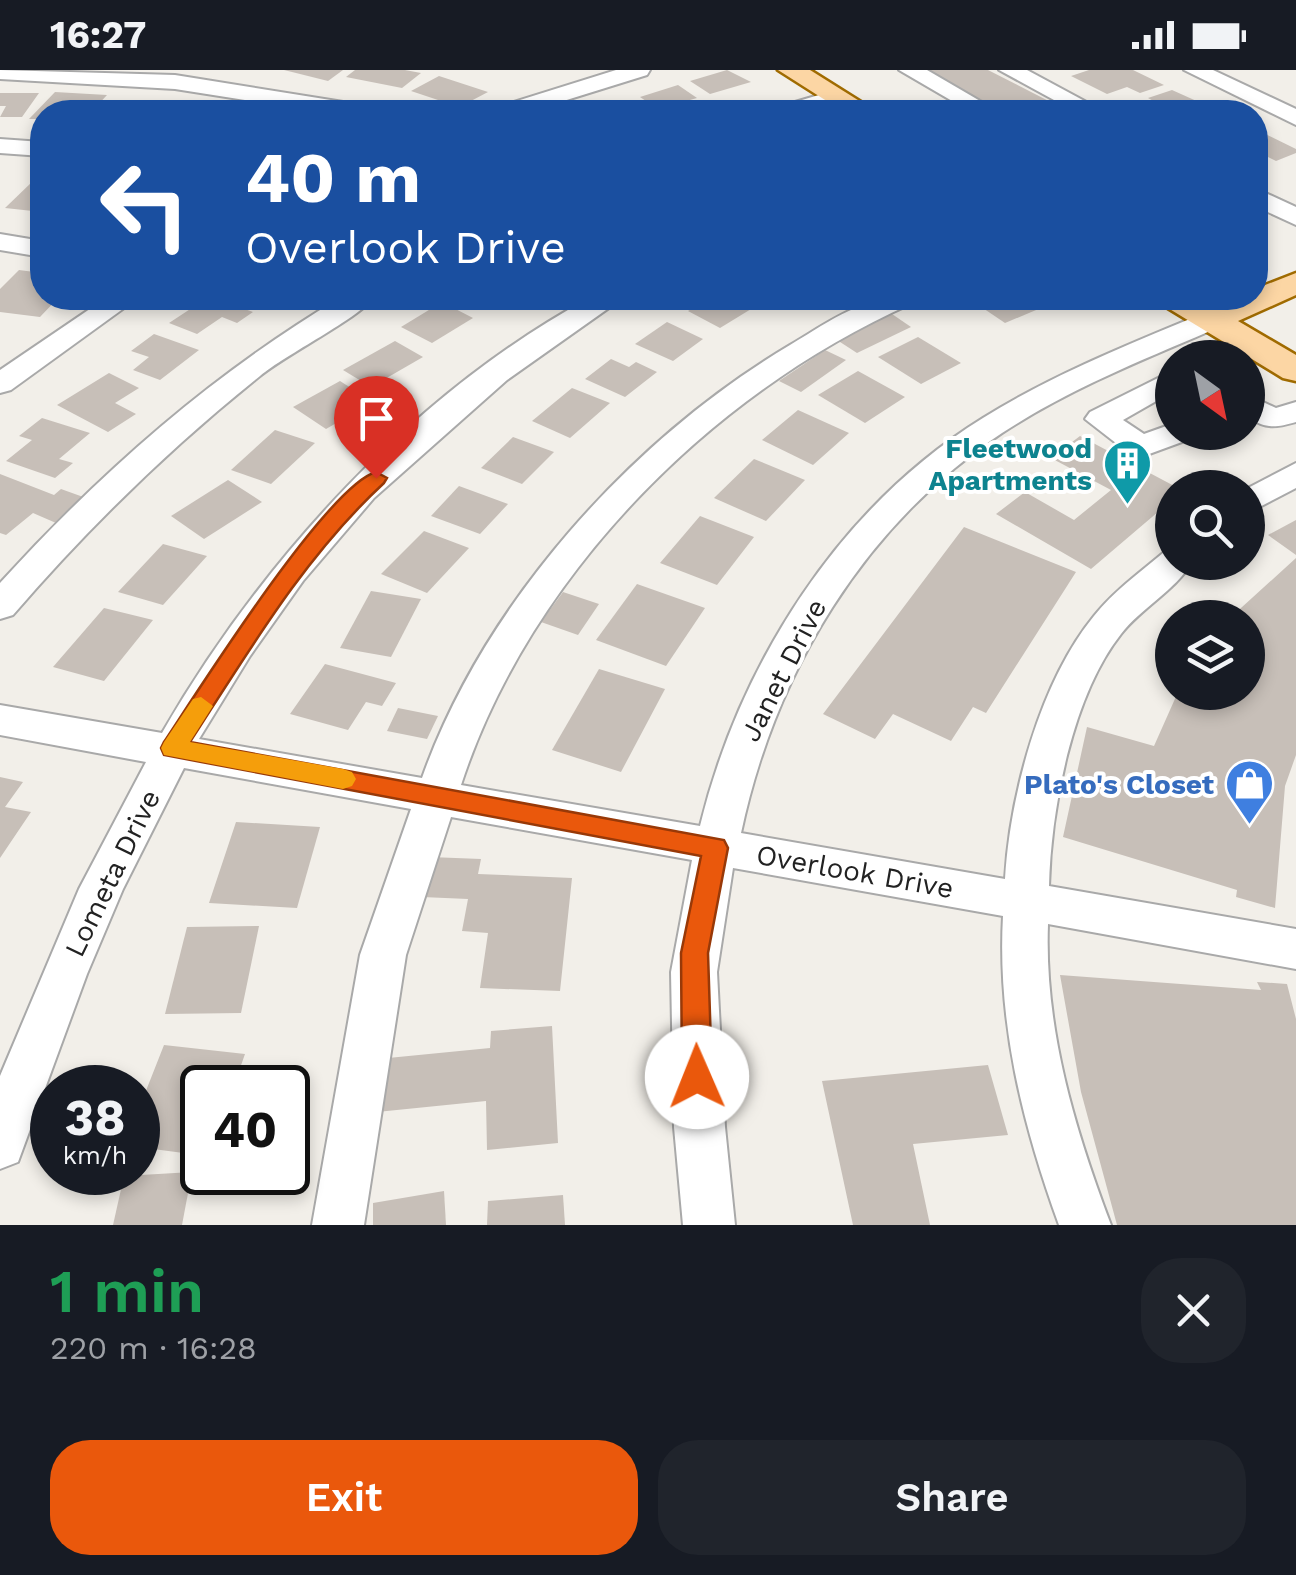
<!DOCTYPE html>
<html lang="en">
<head>
<meta charset="utf-8">
<style>
  :root { --surface:#171b24; --page:#20242c; --text:#f1f3f6; --muted:#9ea1a6; --accent:#ea580c }
  body { margin:0; font-family:"Work Sans",sans-serif; background:var(--page); color:var(--text); height:100vh; display:flex; flex-direction:column; font-size:38px; white-space:nowrap }
  * { box-sizing:border-box; margin:0 }
  p { font-size:32px; color:var(--muted) }
  .icon { flex:none; width:55px; height:55px; fill:none; stroke:currentColor; stroke-width:2; stroke-linecap:round; stroke-linejoin:round }
  .map { position:relative; height:1155px; overflow:hidden }
  .sheet { display:flex; flex-direction:column; background:var(--surface); flex:1 }
  .sheet>* { flex:none }
  .top-card { position:absolute; left:30px; top:30px; width:1238px; height:210px; border-radius:40px; box-shadow:0 5px 15px #0003; background:#1a4fa0; color:#fff; overflow:hidden }
  .needle { width:65px; rotate:147deg }
  .buttons { position:absolute; left:1155px; top:270px; display:grid; gap:20px }
  .buttons a { display:grid; place-items:center; width:110px; height:110px; border-radius:50%; background:var(--surface); box-shadow:0 5px 15px #0003; font-size:50px }
  .speed { position:absolute; left:30px; top:995px; display:flex; gap:20px; font-size:50px; font-weight:700; text-align:center }
  .speed>* { display:grid; place-content:center; width:130px; height:130px; border-radius:50%; background:var(--surface); box-shadow:0 5px 15px #0003; line-height:1 }
  .speed small { font-size:25px; font-weight:400 }
  .speed .limit { border:5px solid #111; border-radius:15px; background:#fff; color:#111 }
  .pin { position:absolute; display:grid; place-items:center; width:85px; height:85px; color:#fff; margin:-102px -42px; border-radius:50% 50% 50% 0; rotate:-45deg; box-shadow:0 0 10px #0007 }
  .pin .icon { rotate:45deg }
  .me { position:absolute; width:110px; margin:-55px; rotate:359deg; stroke-linejoin:round; filter:drop-shadow(0 0 8px #0008) }
  .turn { display:flex; align-items:center; gap:35px; height:210px; padding:0 50px; font-size:45px }
  .turn .icon { width:130px; height:130px; stroke-width:2.5 }
  .turn b { display:block; font-size:70px; line-height:85px }
  .round { display:grid; place-items:center; flex:none; width:105px; height:105px; border-radius:40px; background:var(--page) }
  .head { display:flex; align-items:center; justify-content:space-between; height:170px; padding:0 50px }
  h1 { font-size:60px; font-weight:600; line-height:75px; color:#1e9e55 }
  .action { display:flex; gap:20px; margin-top:auto; padding:20px 50px }
  .action a { flex:1; height:115px; border-radius:40px; background:var(--accent); color:#fff; font-size:40px; font-weight:600; line-height:115px; text-align:center }
  .action a+a { background:var(--page); color:var(--text) }
  .status { display:flex; justify-content:space-between; align-items:center; height:70px; padding:0 50px; background:var(--surface); direction:ltr }
  .status svg { height:28px; fill:currentColor }
  .map>svg:first-child { display:block }
  .building { fill:#c7bfb8 }
  .lines { fill:none; stroke-linecap:round; stroke-linejoin:round }
  .minor-casing { stroke:#a9a9a9; stroke-width:4 }
  .major-casing { stroke:#a06b00; stroke-width:5 }
  .minor { fill:#fff; fill-rule:evenodd }
  .major { fill:#fcd6a4; fill-rule:evenodd }
  .route { fill:#ea580c; stroke:#983908; stroke-width:2.5 }
  .slow { fill:#f59e0b }
  .labels { text-anchor:middle; stroke-width:8; stroke-linejoin:round; paint-order:stroke }
  .culture-label { font-size:28px; font-weight:bold; fill:#0d838f; stroke:#fff; text-anchor:end }
  .street-label { font-size:28px; fill:#222; stroke:#fff }
  .shop-label { font-size:28px; font-weight:bold; fill:#366cbe; stroke:#fff; text-anchor:end }
</style>
</head>
<body>
<div class="status"><b>16:27</b><svg viewBox="0 0 49 12"><path d="M0 12V9h3v3zM5 12V6h3v6zM10 12V3h3v9zM15 12V0h3v12zM26 1h20v11H26zM47 4h2v5h-2z"/></svg></div>
<div class="map">
<svg width="1296" height="1155" viewBox="0 0 1296 1155">
  <rect width="100%" height="100%" fill="#f2efe9"/>
  <g class="building">
    <polygon points="284,0 343,0 328,11"/>
    <polygon points="355,0 405,0 421,3 402,18 346,7"/>
    <polygon points="727,0 751,12 710,24 690,11"/>
    <polygon points="924,0 988,0 1070,42 1002,42"/>
    <polygon points="1089,0 1133,0 1164,15 1140,23 1127,17 1107,24 1071,6"/>
    <polygon points="439,6 488,22 450,42 432,36 441,31 411,21"/>
    <polygon points="678,15 697,28 658,39 640,27"/>
    <polygon points="1172,20 1221,42 1141,40 1159,34 1148,28"/>
    <polygon points="55,22 107,25 94,39 70,38 65,42 42,42 42,49 29,49"/>
    <polygon points="0,23 39,23 22,47 0,47 6,36 0,36"/>
    <polygon points="119,30 167,35 159,42 105,42"/>
    <polygon points="633,31 650,42 596,42 596,41"/>
    <polygon points="1255,59 1296,79 1296,83 1276,91 1266,86 1255,91"/>
    <polygon points="33,111 42,112 42,142 5,138"/>
    <polygon points="19,200 42,203 42,228 58,228 40,247 0,242 0,219"/>
    <polygon points="207,228 215,228 253,242 237,253 222,247 197,264 169,253"/>
    <polygon points="468,228 509,228 487,239"/>
    <polygon points="711,228 739,228 756,236 720,258 688,241"/>
    <polygon points="968,228 1049,228 1055,232 1005,253"/>
    <polygon points="442,232 473,248 432,273 401,257"/>
    <polygon points="892,244 911,257 857,283 837,270"/>
    <polygon points="667,252 703,269 673,291 635,274"/>
    <polygon points="154,264 199,280 160,310 133,300 149,287 131,281"/>
    <polygon points="918,267 961,293 921,314 878,287"/>
    <polygon points="395,271 423,287 371,317 343,300"/>
    <polygon points="825,280 846,290 801,322 779,311"/>
    <polygon points="611,289 629,297 636,292 657,302 625,327 585,309"/>
    <polygon points="858,301 905,327 865,353 818,325"/>
    <polygon points="109,303 139,318 115,333 136,344 108,362 57,335"/>
    <polygon points="340,311 373,332 326,359 293,337"/>
    <polygon points="572,318 610,333 570,368 532,351"/>
    <polygon points="798,340 849,363 813,395 762,370"/>
    <polygon points="42,348 90,363 59,389 73,393 55,408 6,391 32,370 19,366"/>
    <polygon points="275,360 315,373 271,414 231,400"/>
    <polygon points="1080,366 1178,418 1172,418 1172,430 1091,499 996,444 1025,422 1074,450 1111,420 1051,388"/>
    <polygon points="513,367 554,382 522,414 481,398"/>
    <polygon points="754,389 805,410 766,451 714,428"/>
    <polygon points="0,404 54,425 61,419 86,428 56,453 33,443 6,465 0,463"/>
    <polygon points="228,410 262,432 204,469 171,446"/>
    <polygon points="459,416 508,434 480,464 431,446"/>
    <polygon points="700,446 754,467 717,515 660,493"/>
    <polygon points="1296,450 1296,485 1268,465"/>
    <polygon points="964,457 1076,502 986,643 973,637 951,671 893,644 875,669 823,644"/>
    <polygon points="424,461 469,478 427,523 381,504"/>
    <polygon points="163,474 207,486 163,535 118,522"/>
    <polygon points="1296,488 1296,685 1285,716 1275,838 1236,827 1237,820 1063,767 1087,657 1154,676 1178,622 1248,622 1248,548 1230,548"/>
    <polygon points="637,514 705,538 666,596 596,570"/>
    <polygon points="371,521 421,529 391,587 340,578"/>
    <polygon points="563,522 599,534 578,565 541,552"/>
    <polygon points="104,538 153,550 104,611 53,597"/>
    <polygon points="325,594 396,613 382,636 366,632 348,660 290,644"/>
    <polygon points="599,599 665,619 621,702 552,680"/>
    <polygon points="398,638 438,646 427,669 387,661"/>
    <polygon points="0,707 23,712 5,737 31,742 0,788"/>
    <polygon points="236,752 320,757 297,838 209,833"/>
    <polygon points="430,787 481,789 478,804 572,808 560,921 480,918 488,863 462,861 468,829 422,827"/>
    <polygon points="259,856 241,943 165,944 187,857"/>
    <polygon points="1060,905 1261,920 1257,912 1287,914 1296,949 1296,1155 1117,1155 1081,1022"/>
    <polygon points="552,956 558,1073 487,1080 486,1031 377,1042 378,989 490,978 491,961"/>
    <polygon points="164,975 245,984 233,1018 202,1018 202,1053 191,1084 138,1077 138,1041"/>
    <polygon points="988,995 1008,1065 913,1074 930,1155 853,1155 822,1011"/>
    <polygon points="192,1102 182,1155 113,1155 124,1106"/>
    <polygon points="444,1121 446,1155 373,1155 373,1133"/>
    <polygon points="563,1125 565,1155 487,1155 488,1131"/>
  </g>
  <g class="lines">
    <defs>
      <g id="minor">
        <polygon points="0,0 175,5 362,35 374,42 322,42 175,19 0,9"/>
        <polygon points="616,0 650,0 647,5 528,42 494,42 498,37"/>
        <polygon points="899,0 927,0 999,42 971,42"/>
        <polygon points="999,0 1027,0 1105,42 1076,42"/>
        <polygon points="1184,0 1213,0 1296,39 1296,55"/>
        <polygon points="836,20 847,27 844,32 809,42 774,42 778,37"/>
        <polygon points="0,69 42,72 42,86 0,83"/>
        <polygon points="1255,118 1296,137 1296,155 1255,136"/>
        <polygon points="0,164 42,171 42,187 0,180"/>
        <polygon points="106,228 138,228 11,320 0,323 0,300"/>
        <path d="M 340,228 L 373,228 C 359,248 285,285 260,306 C 170,378 88,458 13,545 L 0,549 L 0,513 C 100,403 212,304 340,228 Z"/>
        <path d="M 589,228 L 623,228 L 507,310 L 374,428 L 303,511 L 250,586 L 199,669 L 422,708 C 484,533 632,369 790,275 C 837,247 858,228 915,228 L 911,234 C 712,322 529,506 461,715 L 700,756 C 740,593 839,437 983,348 C 1052,305 1127,275 1202,244 L 1222,244 L 1226,250 L 1222,256 C 1147,288 1071,318 1002,363 C 864,455 775,602 741,763 L 1005,809 C 1010,725 1040,612 1094,546 C 1113,522 1139,503 1163,483 L 1172,481 L 1172,492 L 1192,492 C 1176,520 1141,538 1121,564 C 1072,626 1051,739 1049,816 L 1296,859 L 1296,899 L 1048,854 C 1044,958 1075,1060 1111,1155 L 1059,1155 C 1023,1056 997,953 1003,846 L 733,798 L 717,902 L 725,1057 L 735,1155 L 683,1155 L 674,1057 L 671,902 L 692,790 L 451,747 L 406,885 L 364,1155 L 312,1155 L 360,885 L 411,739 L 184,698 L 123,819 L 87,904 L 18,1092 L 0,1099 L 0,1006 L 79,819 L 146,692 L 0,665 L 0,635 L 162,663 C 262,490 413,324 589,228 Z"/>
        <polygon points="1172,301 1172,322 1123,350 1144,364 1172,354 1172,362 1195,362 1190,369 1141,387 1130,384 1085,349 1090,342"/>
        <path d="M 1248,325 L 1276,338 L 1296,332 L 1296,352 C 1275,358 1266,359 1248,347 Z"/>
        <polygon points="1296,393 1296,418 1248,443 1248,418"/>
      </g>
      <g id="major">
        <polygon points="778,0 810,0 877,42 844,42"/>
        <polygon points="1296,203 1296,225 1238,251 1296,285 1296,311 1283,308 1163,235 1158,228 1198,228 1214,237 1235,228 1255,228 1255,219"/>
      </g>
    </defs>
    <use href="#minor" class="minor-casing"/>
    <use href="#major" class="major-casing"/>
    <use href="#minor" class="minor"/>
    <use href="#major" class="major"/>
  </g>
  <path class="route" d="M 376,402 L 387,408 L 384,413 C 304,487 249,581 190,672 L 724,770 L 728,778 L 708,883 L 712,1007 L 707,1017 L 697,1021 L 687,1017 L 682,1007 L 681,883 L 701,786 L 164,685 L 161,678 L 164,672 C 198,621 327,416 376,402 Z"/>
  <polygon class="slow" points="201,627 213,636 190,672 343,699 352,702 356,709 352,716 343,719 164,685 161,678 164,672 193,629"/>
  <defs>
    <symbol id="building-pin" viewBox="-11 -11 22 30"><path d="M0 17L-7.5 6A9.5 9.5 0 1 1 7.5 6Z" fill="#0f9aa8" stroke="#fff"/><path d="M-4-6H4V6H1V3H-1V6H-4ZM-2.5-4.3h1.7v1.8h-1.7ZM.8-4.3h1.7v1.8H.8ZM-2.5-1h1.7V.8h-1.7ZM.8-1h1.7V.8H.8Z" fill="#fff"/></symbol>
    <symbol id="shop-pin" viewBox="-11 -11 22 30"><path d="M0 17L-7.5 6A9.5 9.5 0 1 1 7.5 6Z" fill="#3f7fe0" stroke="#fff"/><path d="M-5-2.5h2.3a2.7 3.5 0 0 1 5.4 0H5L5.5 6h-11ZM-1.5-2.5h3a1.5 2.3 0 0 0-3 0Z" fill="#fff"/></symbol>
  </defs>
  <g fill-rule="evenodd">
    <use href="#building-pin" x="1100" y="366" width="55" height="75"/>
    <use href="#shop-pin" x="1222" y="686" width="55" height="75"/>
  </g>
  <g class="labels">
    <g class="culture-label">
      <text x="1092" y="388">Fleetwood<tspan x="1092" dy="32">Apartments</tspan></text>
    </g>
    <g class="street-label">
      <text transform="translate(783 600) rotate(-63)" y="10">Janet Drive</text>
      <text transform="translate(855 801) rotate(10)" y="10">Overlook Drive</text>
      <text transform="translate(112 803) rotate(-64)" y="10">Lometa Drive</text>
    </g>
    <g class="shop-label">
      <text x="1214" y="724">Plato's Closet</text>
    </g>
  </g>
</svg>
<div class="buttons">
<a><svg class="needle" viewBox="-14 -14 28 28"><path d="M0-13l5 13h-10z" fill="#e53935"/><path d="M0 13l5-13h-10z" fill="#9ea1a6"/></svg></a>
<a><svg class="icon" aria-label="search" viewBox="0 0 24 24"><circle cx="10" cy="10" r="6"/><path d="M15 15l6 6"/></svg></a>
<a><svg class="icon" aria-label="layers" viewBox="0 0 24 24"><path d="M12 4l9 5-9 5-9-5zM3 14l9 5 9-5"/></svg></a>
</div>
<div class="speed"><div>38<small>km/h</small></div><div class="limit">40</div></div>
<div class="pin" style="left:376px;top:408px;background:#d93025"><svg class="icon" aria-label="arrive" viewBox="0 0 24 24"><path d="M6 21V4h12l-3 4 3 4H6"/></svg></div>
<svg class="me" style="left:697px;top:1007px" viewBox="-20 -20 40 40"><circle r="19" fill="#fff"/><path d="M0-13L10 11 0 6-10 11z" fill="#ea580c"/></svg>
<div class="top-card">
<div class="turn"><svg class="icon" aria-label="left" viewBox="0 0 24 24"><path d="M17 20v-9H6M10 6l-5 5 5 5"/></svg><div><b>40 m</b>Overlook Drive</div></div>
</div>
</div>
<section class="sheet">
<div class="head"><div><h1>1 min</h1><p>220 m · 16:28</p></div><a class="round"><svg class="icon" aria-label="close" viewBox="0 0 24 24"><path d="M6 6l12 12M18 6L6 18"/></svg></a></div>
<div class="action"><a>Exit</a><a>Share</a></div>
</section>
</body>
</html>
